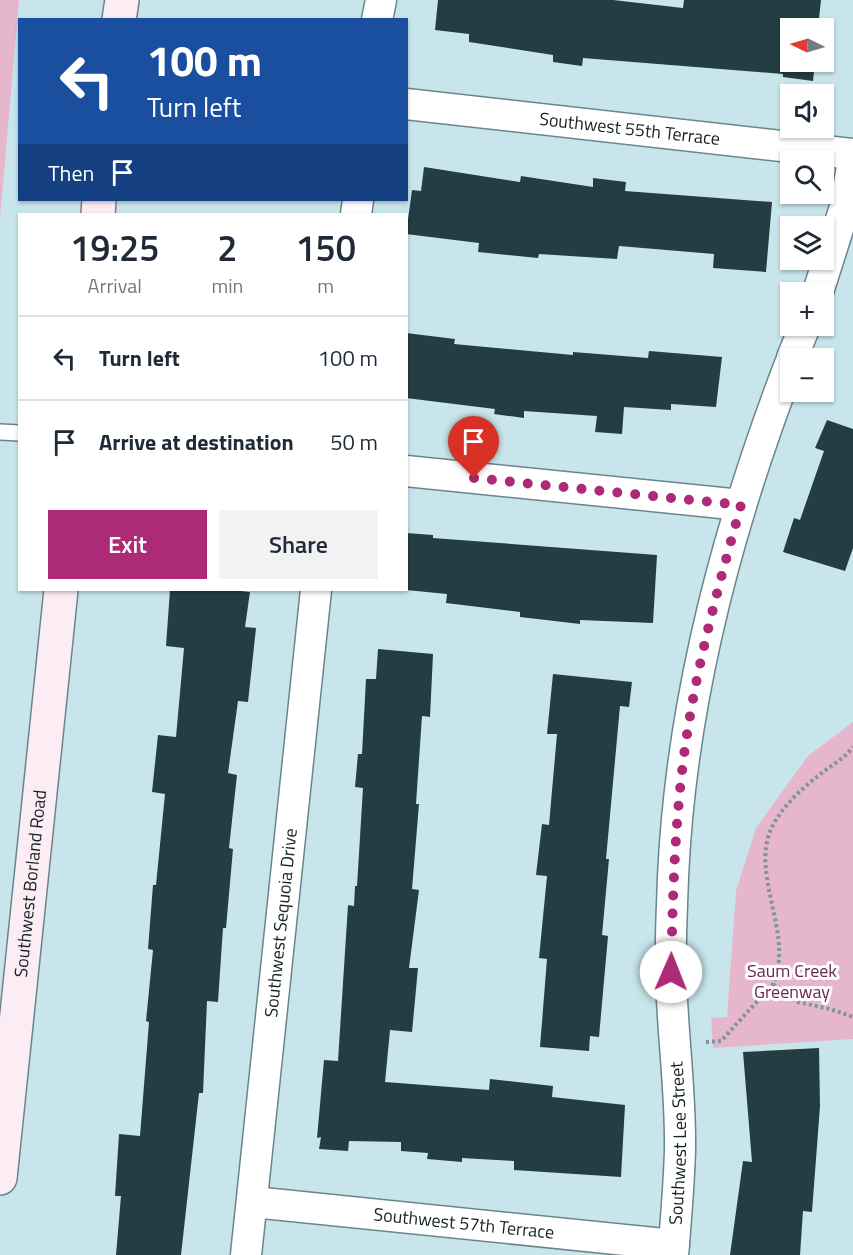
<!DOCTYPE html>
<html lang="en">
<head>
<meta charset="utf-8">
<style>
  :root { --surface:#fff; --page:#f2f2f3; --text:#1f2937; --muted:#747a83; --line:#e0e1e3; --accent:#ac2a76 }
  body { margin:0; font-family:"Titillium Web",sans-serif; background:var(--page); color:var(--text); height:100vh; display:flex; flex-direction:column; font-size:22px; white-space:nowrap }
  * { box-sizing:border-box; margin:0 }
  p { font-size:20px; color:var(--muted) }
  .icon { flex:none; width:33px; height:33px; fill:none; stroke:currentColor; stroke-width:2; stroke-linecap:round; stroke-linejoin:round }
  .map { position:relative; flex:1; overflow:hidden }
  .drawer { position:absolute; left:18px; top:213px; width:390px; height:378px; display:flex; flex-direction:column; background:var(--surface); border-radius:0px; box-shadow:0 2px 4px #0004 }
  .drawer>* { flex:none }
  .hud { position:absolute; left:18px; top:18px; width:390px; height:183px; border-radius:0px; box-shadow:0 2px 4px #0004; background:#1a4fa0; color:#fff; overflow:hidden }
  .needle { width:39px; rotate:275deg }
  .buttons { position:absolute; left:780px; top:18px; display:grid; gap:12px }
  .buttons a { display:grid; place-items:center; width:54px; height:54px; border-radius:0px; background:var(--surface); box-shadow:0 2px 4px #0004; font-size:30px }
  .pin { position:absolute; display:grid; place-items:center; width:51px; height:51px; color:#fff; margin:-62px -26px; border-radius:50% 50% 50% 0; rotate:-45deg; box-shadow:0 0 6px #0007 }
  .pin .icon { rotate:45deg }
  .me { position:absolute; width:66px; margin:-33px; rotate:1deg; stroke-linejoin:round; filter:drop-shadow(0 0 4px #0008) }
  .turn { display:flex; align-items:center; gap:21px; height:126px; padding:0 30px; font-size:27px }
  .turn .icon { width:78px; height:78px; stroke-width:2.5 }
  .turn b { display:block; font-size:42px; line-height:51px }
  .then { display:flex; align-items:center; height:57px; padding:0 30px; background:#0003; gap:12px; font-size:22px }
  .eta { display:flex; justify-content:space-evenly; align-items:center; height:102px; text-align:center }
  .eta b { font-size:36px; font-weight:600; line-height:42px }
  .cta { display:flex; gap:12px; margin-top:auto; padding:12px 30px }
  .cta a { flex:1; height:69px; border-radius:0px; background:var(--accent); color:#fff; font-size:24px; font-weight:600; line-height:69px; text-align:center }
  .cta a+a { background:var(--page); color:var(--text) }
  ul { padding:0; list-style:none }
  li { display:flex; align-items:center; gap:18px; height:84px; padding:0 30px; border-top:2px solid var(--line) }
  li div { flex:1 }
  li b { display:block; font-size:22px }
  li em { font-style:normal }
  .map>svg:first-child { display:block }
  .green { fill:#e6b6cc }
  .building { fill:#243d43 }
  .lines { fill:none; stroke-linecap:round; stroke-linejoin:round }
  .service-casing { stroke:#6a858c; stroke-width:18 }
  .minor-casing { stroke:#6a858c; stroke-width:33 }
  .secondary-casing { stroke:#6a858c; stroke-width:36 }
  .path { stroke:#7f959a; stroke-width:4; stroke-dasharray:3 3; stroke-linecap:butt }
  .service { stroke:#fff; stroke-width:15 }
  .minor { stroke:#fff; stroke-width:30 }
  .secondary { stroke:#fcedf4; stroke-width:33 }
  .route { stroke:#ac2a76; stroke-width:10; stroke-dasharray:0 18 }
  .labels { text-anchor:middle; stroke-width:6; stroke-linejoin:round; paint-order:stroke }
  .street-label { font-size:18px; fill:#172224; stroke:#fff }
  .park-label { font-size:18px; fill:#6a294c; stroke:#fff }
</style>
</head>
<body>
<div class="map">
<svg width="853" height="1255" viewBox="0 0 853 1255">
  <rect width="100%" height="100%" fill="#c8e5ec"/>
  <g class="green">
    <polygon points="0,0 19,0 0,218"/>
    <polygon points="853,722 853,1039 713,1048 711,1018 727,1017 736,891 756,828 808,756"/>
  </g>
  <g class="building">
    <polygon points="438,0 613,0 683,8 684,0 821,0 818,28 790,28 790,62 815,62 813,81 783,77 783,74 583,58 582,66 553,62 553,55 469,42 469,34 435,30"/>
    <polygon points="424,167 520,182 521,176 593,187 593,178 626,182 625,191 772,202 766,272 713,268 714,254 619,246 617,259 539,254 538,258 478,252 479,243 406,234 412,190 421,191"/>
    <polygon points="406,333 455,339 454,344 573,355 573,352 648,358 649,351 722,357 716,407 671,404 671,410 624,407 622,434 595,432 597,416 524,411 524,418 494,414 495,409 406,398"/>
    <polygon points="827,420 853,429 853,548 845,571 783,552 794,518 800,520 824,451 815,448"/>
    <polygon points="406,533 433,535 433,538 657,555 653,623 580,620 580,624 520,617 520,612 446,603 447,594 406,590"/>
    <polygon points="170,590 231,590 250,592 245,627 256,628 248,702 238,701 228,773 237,775 229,848 233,849 226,928 223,928 218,1002 207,1001 203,1093 199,1093 181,1255 116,1255 121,1196 115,1196 119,1134 140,1136 149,1022 146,1021 153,950 148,949 153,885 156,885 165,794 152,792 158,735 176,737 184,648 166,646"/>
    <polygon points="378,649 433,654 430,717 422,716 416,804 419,804 412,889 419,890 409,968 418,968 412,1032 390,1030 385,1082 489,1090 490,1079 553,1086 552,1097 625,1105 621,1177 514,1170 514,1161 462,1158 462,1162 427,1159 428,1153 401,1151 401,1142 349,1141 348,1151 319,1149 321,1137 317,1138 324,1060 338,1061 348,905 354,906 355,886 357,886 363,788 355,787 358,754 362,754 366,679 376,679"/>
    <polygon points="553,674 632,682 629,707 620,706 606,859 609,859 602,935 608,936 599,1037 590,1036 589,1051 540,1047 547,959 539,958 547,876 536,875 542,824 549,825 557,734 547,734"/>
    <polygon points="819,1048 820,1106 812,1212 803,1211 800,1255 730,1255 743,1161 752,1162 743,1052"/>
  </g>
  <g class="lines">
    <defs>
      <polyline id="service" points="0,432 20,433"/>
      <g id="minor">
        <polyline points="377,20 381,0"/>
        <path id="s1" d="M 406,104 L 853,154"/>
        <polyline points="356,214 358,200"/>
        <polyline points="818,292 845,207 853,161"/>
        <polyline points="792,358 805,326"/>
        <polyline points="406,471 741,505"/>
        <path id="s2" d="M 253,1202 L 674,1245"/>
        <path id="s3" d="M 246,1255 L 316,590"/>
        <path id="s4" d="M 673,1255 C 676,1220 679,1185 680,1150 C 681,1091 672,1032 671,973 C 670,941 672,909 673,877 C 681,700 727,528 790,364"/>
      </g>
      <g id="secondary">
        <polyline points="119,20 122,0"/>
        <polyline points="98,214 99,200"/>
        <path id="s5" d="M 0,1178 L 61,590"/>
      </g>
    </defs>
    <use href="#service" class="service-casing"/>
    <use href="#minor" class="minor-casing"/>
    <use href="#secondary" class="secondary-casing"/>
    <g class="path">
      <polyline points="773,984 786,995 798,1002 830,1009 853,1017"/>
      <path d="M 706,1042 L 721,1041 L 773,984 C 795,935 749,874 772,827 C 782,807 801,789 818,776 C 830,766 843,760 853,747"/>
    </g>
    <use href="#service" class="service"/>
    <use href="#minor" class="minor"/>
    <use href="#secondary" class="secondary"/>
  </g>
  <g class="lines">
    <path class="route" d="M 474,478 L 741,505 C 721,577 701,649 689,722 C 675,805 673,888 671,972"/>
  </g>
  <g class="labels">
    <g class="street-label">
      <text dy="6" stroke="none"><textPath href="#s1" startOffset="225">Southwest 55th Terrace</textPath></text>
      <text dy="6" stroke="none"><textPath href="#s5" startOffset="296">Southwest Borland Road</textPath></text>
      <text dy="6" stroke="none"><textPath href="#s3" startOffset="334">Southwest Sequoia Drive</textPath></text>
      <text dy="6" stroke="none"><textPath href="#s4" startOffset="112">Southwest Lee Street</textPath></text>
      <text dy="6" stroke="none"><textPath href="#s2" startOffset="212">Southwest 57th Terrace</textPath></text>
    </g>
    <g class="park-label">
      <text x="792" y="977">Saum Creek<tspan x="792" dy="21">Greenway</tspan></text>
    </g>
  </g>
</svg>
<div class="buttons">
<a><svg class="needle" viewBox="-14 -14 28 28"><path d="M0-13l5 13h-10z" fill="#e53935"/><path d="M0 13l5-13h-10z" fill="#747a83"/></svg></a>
<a><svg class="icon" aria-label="sound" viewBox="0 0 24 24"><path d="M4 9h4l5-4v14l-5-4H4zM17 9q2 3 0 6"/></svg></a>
<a><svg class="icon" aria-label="search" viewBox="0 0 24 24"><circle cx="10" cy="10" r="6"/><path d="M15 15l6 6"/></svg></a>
<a><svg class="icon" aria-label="layers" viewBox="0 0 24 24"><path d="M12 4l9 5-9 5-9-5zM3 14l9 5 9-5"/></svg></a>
<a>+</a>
<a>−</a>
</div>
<div class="pin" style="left:474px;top:478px;background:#d93025"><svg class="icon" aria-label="arrive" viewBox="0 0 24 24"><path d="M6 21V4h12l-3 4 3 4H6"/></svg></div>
<svg class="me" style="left:671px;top:972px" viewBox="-20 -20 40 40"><circle r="19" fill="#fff"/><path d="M0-13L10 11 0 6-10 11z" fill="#ac2a76"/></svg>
<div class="hud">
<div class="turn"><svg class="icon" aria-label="left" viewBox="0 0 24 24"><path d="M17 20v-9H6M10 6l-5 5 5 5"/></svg><div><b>100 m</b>Turn left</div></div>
<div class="then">Then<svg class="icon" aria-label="arrive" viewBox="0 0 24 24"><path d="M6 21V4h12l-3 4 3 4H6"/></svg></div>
</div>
<section class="drawer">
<div class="eta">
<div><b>19:25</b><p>Arrival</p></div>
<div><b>2</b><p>min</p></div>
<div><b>150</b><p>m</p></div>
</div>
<ul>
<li><svg class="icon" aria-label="left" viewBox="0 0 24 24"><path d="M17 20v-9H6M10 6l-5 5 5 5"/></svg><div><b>Turn left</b></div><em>100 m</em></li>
<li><svg class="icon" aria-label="arrive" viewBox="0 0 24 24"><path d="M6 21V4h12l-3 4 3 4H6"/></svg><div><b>Arrive at destination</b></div><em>50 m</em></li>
</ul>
<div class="cta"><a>Exit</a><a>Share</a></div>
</section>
</div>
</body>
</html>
